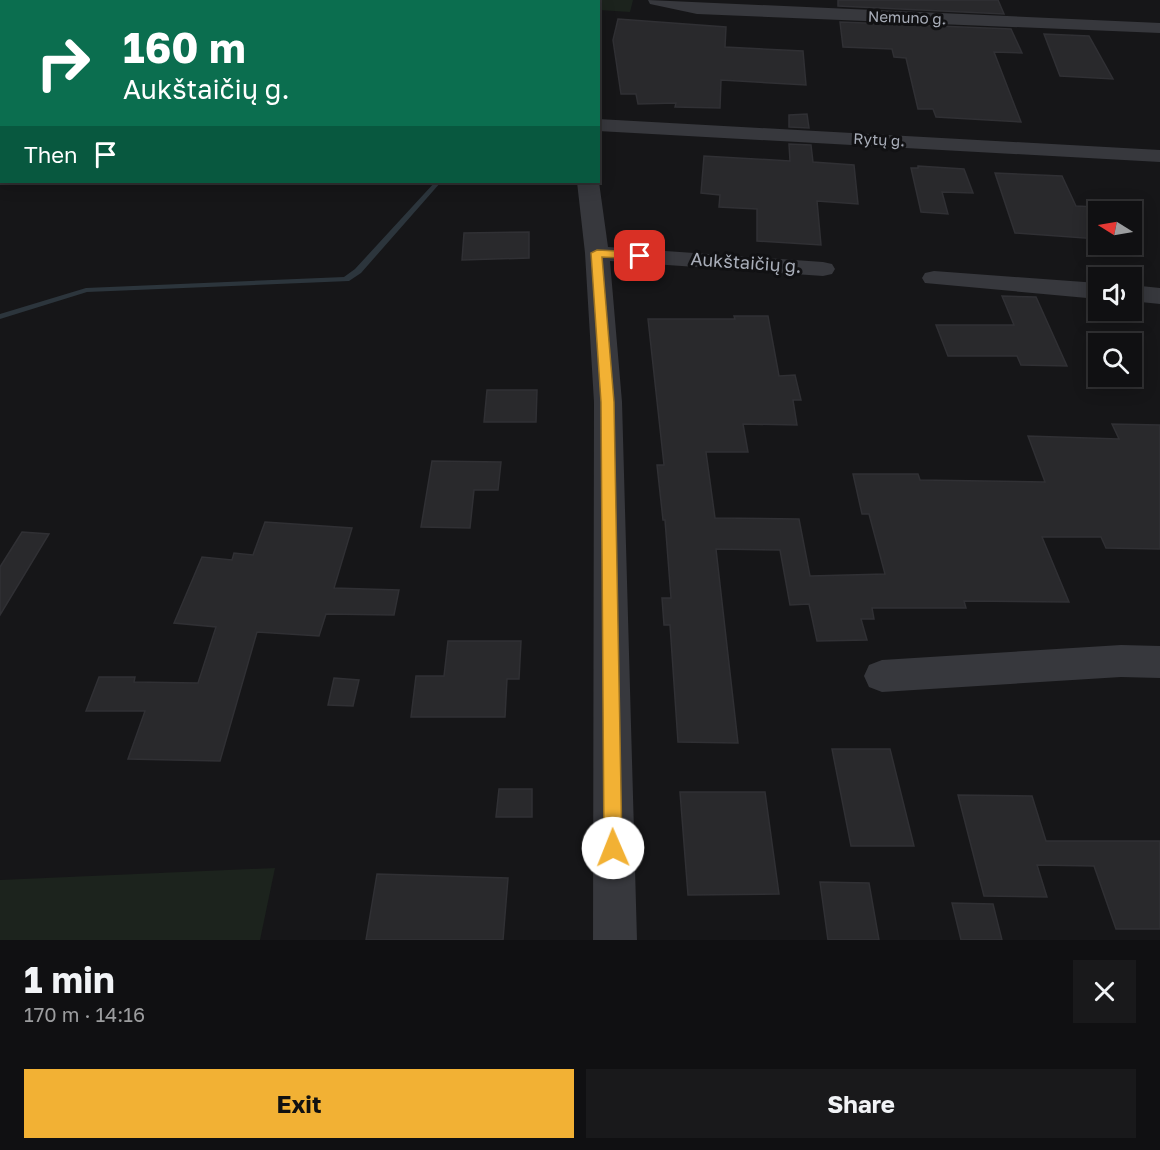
<!DOCTYPE html>
<html lang="en">
<head>
<meta charset="utf-8">
<style>
  :root { --surface:#101012; --page:#19191b; --text:#f1f3f6; --muted:#9c9d9f; --line:#303032; --accent:#f2b134 }
  body { margin:0; font-family:"Golos Text",sans-serif; background:var(--page); color:var(--text); height:100vh; display:flex; flex-direction:column; font-size:22px; white-space:nowrap }
  * { box-sizing:border-box; margin:0 }
  p { font-size:20px; color:var(--muted) }
  .icon { flex:none; width:33px; height:33px; fill:none; stroke:currentColor; stroke-width:2; stroke-linecap:round; stroke-linejoin:round }
  .map { position:relative; height:940px; overflow:hidden }
  .details { display:flex; flex-direction:column; background:var(--surface); flex:1 }
  .details>* { flex:none }
  .banner { position:absolute; left:0px; top:0px; width:600px; height:183px; box-shadow:0 3px 15px #0003,0 0 0 2px var(--line); background:#0b6e4f; color:#fff; overflow:hidden }
  .needle { width:39px; rotate:281deg }
  .tools { position:absolute; left:1088px; top:201px; display:grid; gap:12px }
  .tools a { display:grid; place-items:center; width:54px; height:54px; border-radius:0px; background:var(--surface); box-shadow:0 3px 15px #0003,0 0 0 2px var(--line); font-size:30px }
  .pin { position:absolute; display:grid; place-items:center; width:51px; height:51px; color:#fff; margin:-26px; border-radius:12px; box-shadow:0 3px 9px #0006 }
  .me { position:absolute; width:66px; margin:-33px; rotate:359deg; stroke-linejoin:round; filter:drop-shadow(0 0 4px #0008) }
  .turn { display:flex; align-items:center; gap:21px; height:126px; padding:0 24px; font-size:27px }
  .turn .icon { width:78px; height:78px; stroke-width:2.5 }
  .turn b { display:block; font-size:42px; line-height:51px }
  .then { display:flex; align-items:center; height:57px; padding:0 24px; background:#0003; gap:12px; font-size:22px }
  .round { display:grid; place-items:center; flex:none; width:63px; height:63px; border-radius:0px; background:var(--page) }
  .headline { display:flex; align-items:center; justify-content:space-between; height:102px; padding:0 24px }
  h1 { font-size:36px; font-weight:700; line-height:45px }
  .action { display:flex; gap:12px; margin-top:auto; padding:12px 24px }
  .action a { flex:1; height:69px; border-radius:0px; background:var(--accent); color:#111; font-size:24px; font-weight:700; line-height:69px; text-align:center }
  .action a+a { background:var(--page); color:var(--text) }
  .map>svg:first-child { display:block }
  .green { fill:#1c231d }
  .lines { fill:none; stroke-linecap:round; stroke-linejoin:round }
  .stream { fill:#2c353c; fill-rule:evenodd }
  .building { fill:#29292c; stroke:#303034; stroke-width:1.5 }
  .minor { fill:#37383d; fill-rule:evenodd }
  .route { fill:#f2b134; stroke:#9d7322; stroke-width:1.5 }
  .labels { text-anchor:middle; stroke-width:6; stroke-linejoin:round; paint-order:stroke }
  .far-street-label { font-size:15px; fill:#a8adb8; stroke:#111113 }
  .street-label { font-size:18px; fill:#a8adb8; stroke:#111113 }
</style>
</head>
<body>
<div class="map">
<svg width="1160" height="940" viewBox="0 0 1160 940">
  <rect width="100%" height="100%" fill="#161618"/>
  <g class="green">
    <polygon points="592,0 633,0 630,12 599,10 598,2"/>
    <polygon points="275,868 260,940 0,940 0,880"/>
  </g>
  <g class="lines">
    <g class="stream">
      <rect x="547" y="0" width="6" height="2"/>
      <polygon points="435,182 441,182 361,273 349,281 87,292 0,319 0,314 86,288 344,277 355,269"/>
    </g>
  </g>
  <g class="building">
    <polygon points="838,0 998,0 1004,14 838,6"/>
    <polygon points="618,19 726,27 725,47 803,51 806,85 721,80 720,108 675,107 676,103 638,104 636,94 621,94 613,40"/>
    <polygon points="840,22 1011,29 1022,53 994,52 1021,122 936,117 933,109 918,109 906,58 894,57 892,49 843,47"/>
    <polygon points="1044,34 1089,36 1113,79 1060,76"/>
    <polygon points="807,114 809,128 789,127 789,115"/>
    <polygon points="789,144 811,145 813,162 854,165 858,204 817,201 821,245 757,241 757,209 719,207 720,195 701,193 704,156 790,161"/>
    <polygon points="918,166 964,169 973,193 942,192 948,214 921,212 911,168 918,168"/>
    <polygon points="995,173 1062,176 1076,206 1117,208 1119,212 1098,212 1098,239 1015,233"/>
    <polygon points="529,232 529,258 462,260 464,233"/>
    <polygon points="1002,296 1036,297 1067,366 1021,365 1017,356 948,356 936,325 1014,325"/>
    <polygon points="734,316 768,316 779,376 795,375 801,400 793,400 797,425 743,424 748,452 706,452 715,518 799,519 810,576 885,574 869,514 862,514 853,474 918,474 920,480 1045,482 1028,436 1119,439 1112,424 1160,425 1160,549 1106,548 1101,537 1042,537 1069,602 964,601 966,608 872,608 874,619 861,619 867,640 817,641 809,604 790,605 780,550 716,549 738,743 678,742 670,625 664,625 662,598 671,598 665,520 663,520 657,465 664,465 648,319 735,319"/>
    <polygon points="487,390 537,390 536,422 484,422"/>
    <polygon points="432,461 501,462 498,490 474,490 470,528 421,527"/>
    <polygon points="265,522 352,528 334,588 399,590 394,615 326,614 319,636 257,632 220,761 128,759 145,711 86,711 99,677 135,677 134,682 198,683 216,627 174,623 202,557 232,560 234,553 253,555"/>
    <polygon points="22,532 49,534 0,615 0,567"/>
    <polygon points="448,641 521,641 519,679 507,679 505,717 411,717 416,676 444,676"/>
    <polygon points="334,678 359,680 353,706 328,705"/>
    <polygon points="832,749 890,749 914,846 851,846"/>
    <polygon points="499,789 532,789 532,817 496,817"/>
    <polygon points="680,792 765,792 779,894 688,895"/>
    <polygon points="958,795 1032,796 1046,841 1160,841 1160,929 1116,929 1094,866 1037,865 1047,897 984,896"/>
    <polygon points="377,874 508,878 503,940 366,940"/>
    <polygon points="820,882 869,883 879,940 828,940"/>
    <polygon points="952,903 993,904 1002,940 961,940"/>
  </g>
  <g class="lines">
    <g class="minor">
      <rect x="563" y="0" width="16" height="2"/>
      <polygon points="648,0 1160,23 1160,33 697,14 650,4"/>
      <polygon points="598,119 1160,150 1160,162 598,131"/>
      <polygon points="577,182 599,182 608,247 823,262 832,264 835,269 832,274 823,276 610,261 622,402 637,940 593,940 594,402 585,253"/>
      <polygon points="934,271 1098,283 1098,299 925,283 922,278 925,273"/>
      <polygon points="1131,285 1160,288 1160,304 1131,301"/>
      <polygon points="1121,645 1160,646 1160,678 1121,677 882,692 869,687 864,676 869,665 882,660"/>
    </g>
  </g>
  <polygon class="route" points="597,250 640,252 646,256 640,259 602,257 614,402 622,848 620,855 613,858 607,855 604,848 601,402 591,253"/>
  <g class="labels">
    <g class="far-street-label">
      <text transform="translate(907 18) rotate(2)" y="5">Nemuno g.</text>
      <text transform="translate(879 140) rotate(3)" y="5">Rytų g.</text>
    </g>
    <g class="street-label">
      <text transform="translate(746 263) rotate(4)" y="6">Aukštaičių g.</text>
    </g>
  </g>
</svg>
<div class="tools">
<a><svg class="needle" viewBox="-14 -14 28 28"><path d="M0-13l5 13h-10z" fill="#e53935"/><path d="M0 13l5-13h-10z" fill="#9c9d9f"/></svg></a>
<a><svg class="icon" aria-label="sound" viewBox="0 0 24 24"><path d="M4 9h4l5-4v14l-5-4H4zM17 9q2 3 0 6"/></svg></a>
<a><svg class="icon" aria-label="search" viewBox="0 0 24 24"><circle cx="10" cy="10" r="6"/><path d="M15 15l6 6"/></svg></a>
</div>
<div class="pin" style="left:640px;top:256px;background:#d93025"><svg class="icon" aria-label="arrive" viewBox="0 0 24 24"><path d="M6 21V4h12l-3 4 3 4H6"/></svg></div>
<svg class="me" style="left:613px;top:848px" viewBox="-20 -20 40 40"><circle r="19" fill="#fff"/><path d="M0-13L10 11 0 6-10 11z" fill="#f2b134"/></svg>
<div class="banner">
<div class="turn"><svg class="icon" aria-label="right" viewBox="0 0 24 24"><path d="M7 20v-9h11M14 6l5 5-5 5"/></svg><div><b>160 m</b>Aukštaičių g.</div></div>
<div class="then">Then<svg class="icon" aria-label="arrive" viewBox="0 0 24 24"><path d="M6 21V4h12l-3 4 3 4H6"/></svg></div>
</div>
</div>
<section class="details">
<div class="headline"><div><h1>1 min</h1><p>170 m · 14:16</p></div><a class="round"><svg class="icon" aria-label="close" viewBox="0 0 24 24"><path d="M6 6l12 12M18 6L6 18"/></svg></a></div>
<div class="action"><a>Exit</a><a>Share</a></div>
</section>
</body>
</html>
